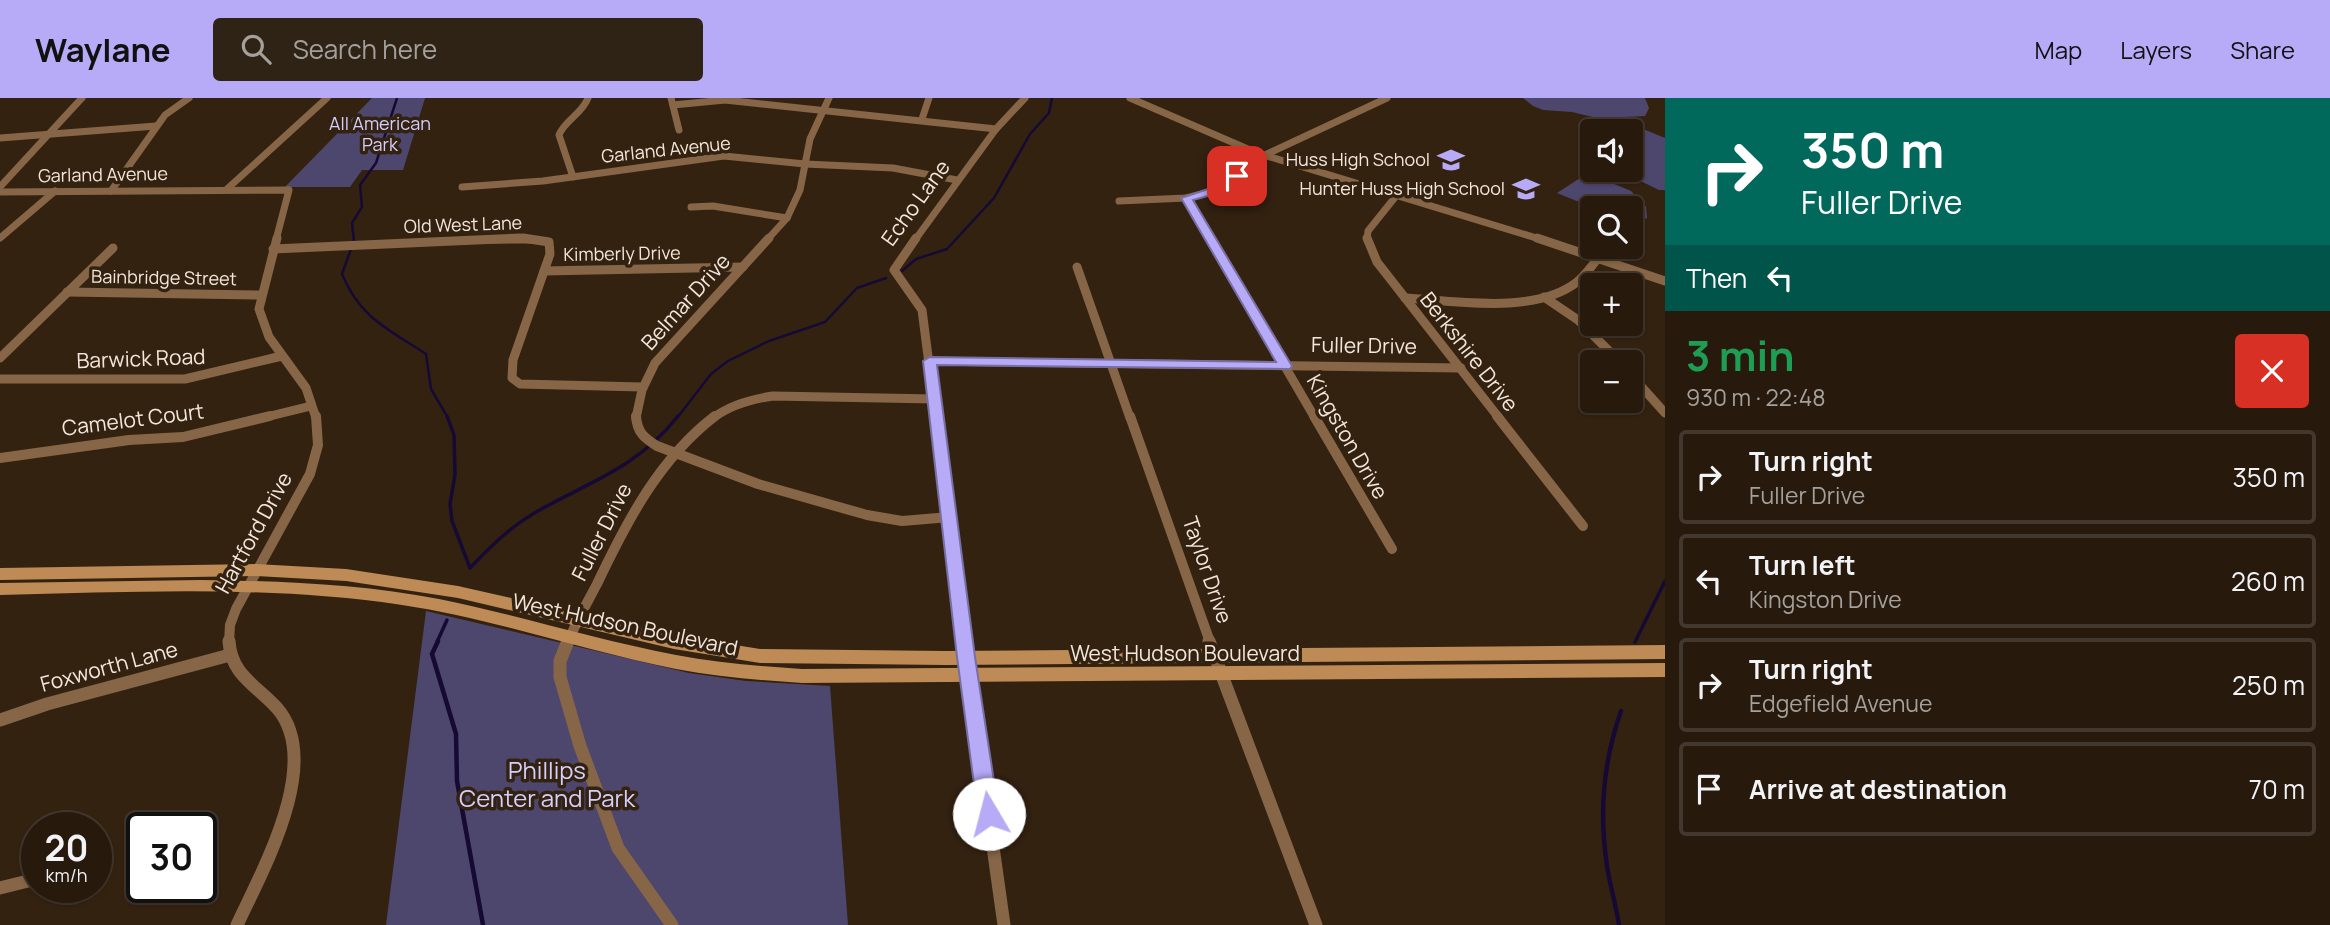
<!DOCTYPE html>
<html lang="en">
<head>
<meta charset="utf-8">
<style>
  :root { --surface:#271a0d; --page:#2f2316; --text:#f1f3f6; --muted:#a4a19d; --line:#43382e; --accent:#b7abf8 }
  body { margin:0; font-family:Manrope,sans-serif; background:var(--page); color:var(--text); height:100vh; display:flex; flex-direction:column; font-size:26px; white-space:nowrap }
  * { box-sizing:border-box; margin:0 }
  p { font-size:23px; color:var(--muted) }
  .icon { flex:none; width:38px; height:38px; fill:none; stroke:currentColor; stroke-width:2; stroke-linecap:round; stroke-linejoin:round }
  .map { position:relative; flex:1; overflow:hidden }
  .sheet { display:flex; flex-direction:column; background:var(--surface); width:665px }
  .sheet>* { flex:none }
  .top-card { background:#00695c; color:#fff; overflow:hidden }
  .controls { position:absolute; left:1580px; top:21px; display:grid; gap:14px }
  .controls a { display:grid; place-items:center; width:63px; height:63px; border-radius:7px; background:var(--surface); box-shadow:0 2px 5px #0004,0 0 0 2px var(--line); font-size:35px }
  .speed { position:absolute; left:21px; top:714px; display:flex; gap:14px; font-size:35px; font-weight:700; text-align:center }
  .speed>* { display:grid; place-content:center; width:91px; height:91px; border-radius:50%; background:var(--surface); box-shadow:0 2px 5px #0004,0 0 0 2px var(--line); line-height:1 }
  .speed small { font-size:18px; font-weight:400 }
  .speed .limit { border:4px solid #111; border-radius:10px; background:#fff; color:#111 }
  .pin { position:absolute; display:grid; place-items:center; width:60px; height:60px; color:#fff; margin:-30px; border-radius:14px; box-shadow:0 4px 10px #0006 }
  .me { position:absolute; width:77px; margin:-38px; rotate:352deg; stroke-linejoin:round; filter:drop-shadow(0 0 5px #0008) }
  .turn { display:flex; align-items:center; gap:24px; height:147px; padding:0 21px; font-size:32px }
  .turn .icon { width:91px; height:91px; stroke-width:2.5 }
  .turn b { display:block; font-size:49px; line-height:60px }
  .then { display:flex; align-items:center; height:66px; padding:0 21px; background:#0003; gap:14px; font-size:26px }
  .round { display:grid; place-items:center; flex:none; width:74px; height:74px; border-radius:7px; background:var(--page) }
  .summary { display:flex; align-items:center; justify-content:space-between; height:119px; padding:0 21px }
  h1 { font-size:42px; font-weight:700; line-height:52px; color:#1e9e55 }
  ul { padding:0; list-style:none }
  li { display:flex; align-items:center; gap:21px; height:94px; margin:0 14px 10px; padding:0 7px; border:4px solid var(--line); border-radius:7px }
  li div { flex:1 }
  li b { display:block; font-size:26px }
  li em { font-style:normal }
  header { display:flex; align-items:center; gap:42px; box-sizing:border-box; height:98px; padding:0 35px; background:var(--accent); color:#111 }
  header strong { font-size:33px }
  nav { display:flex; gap:38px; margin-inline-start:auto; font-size:24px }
  .search { width:490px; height:63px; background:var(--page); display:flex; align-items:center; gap:18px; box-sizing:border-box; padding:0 24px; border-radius:7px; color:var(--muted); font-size:26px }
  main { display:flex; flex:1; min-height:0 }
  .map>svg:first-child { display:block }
  .green { fill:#4d476e }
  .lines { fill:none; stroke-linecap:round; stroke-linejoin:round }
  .stream-far2 { stroke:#160a35; stroke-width:2.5 }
  .stream-far1 { stroke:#160a35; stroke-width:3.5 }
  .stream { stroke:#160a35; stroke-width:4.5 }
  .minor-far3 { stroke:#876647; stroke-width:7 }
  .minor-far2 { stroke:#876647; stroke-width:9 }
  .minor-far1 { stroke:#876647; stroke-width:10 }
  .minor { stroke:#876647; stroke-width:13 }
  .secondary { fill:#be8a55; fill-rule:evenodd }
  .route { fill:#b7abf8; stroke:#776fa1; stroke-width:2 }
  .labels { text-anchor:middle; stroke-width:7; stroke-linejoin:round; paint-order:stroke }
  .far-park-label { font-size:18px; fill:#d4cffe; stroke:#342211 }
  .far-street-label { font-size:18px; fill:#f3e7dc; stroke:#342211 }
  .far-poi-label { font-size:18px; fill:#f3e7dc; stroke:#342211; text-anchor:end }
  .street-label { font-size:21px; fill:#f3e7dc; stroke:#342211 }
  .near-park-label { font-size:24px; fill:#d4cffe; stroke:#342211 }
</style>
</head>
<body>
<header>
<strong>Waylane</strong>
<div class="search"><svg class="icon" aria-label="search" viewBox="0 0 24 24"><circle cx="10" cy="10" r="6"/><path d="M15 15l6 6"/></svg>Search here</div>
<nav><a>Map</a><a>Layers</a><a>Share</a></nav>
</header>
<main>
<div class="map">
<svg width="1665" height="827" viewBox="0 0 1665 827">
  <rect width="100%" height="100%" fill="#342211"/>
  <g class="green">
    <polygon points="372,0 425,0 403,72 362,72 350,89 285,89"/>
    <polygon points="1523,0 1645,0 1649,10 1645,18 1624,19 1638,29 1611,29 1601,21 1572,14 1543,12 1533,8"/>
    <polygon points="1643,31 1665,40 1665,92 1659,92 1618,72 1631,72 1631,34"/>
    <polygon points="1588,75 1631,93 1646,109 1647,120 1635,125 1631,124 1631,110 1594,110 1557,95"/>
    <polygon points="426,513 689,575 746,583 830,588 848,827 386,827"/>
  </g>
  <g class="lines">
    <g class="stream-far2">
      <polyline points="354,144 352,125 362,109 360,87 376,65 397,0"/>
      <path d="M 351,151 L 342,176 C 360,220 388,231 426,256 L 431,291 L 448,320"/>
      <polyline points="902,173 916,161 947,151 994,100 1030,36 1049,15 1052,0"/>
      <polyline points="677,320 711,276 728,263 769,243 825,224 857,190 886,180"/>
    </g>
    <g class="stream-far1">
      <path d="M 447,318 L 454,337 L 455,377 L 450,406 L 452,423 L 470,470 C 490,449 510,429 536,414 C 591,383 637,370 678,318"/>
      <polyline points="437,544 447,522"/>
      <polyline points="1635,544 1665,483"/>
    </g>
    <g class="stream">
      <polyline points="438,543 432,556 456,636 457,683 483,827"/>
      <path d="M 1619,827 C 1616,807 1610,788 1607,768 C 1599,714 1603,665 1621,613"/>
    </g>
    <g class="minor-far3">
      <polyline points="671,0 679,32"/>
      <polyline points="1130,0 1257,55 1543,142"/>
      <polyline points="673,7 725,2 996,31"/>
      <polyline points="922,21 929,0"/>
      <polyline points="0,40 156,28"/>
      <path d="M 573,79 L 559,37 C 565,22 582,16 588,0"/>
      <polyline points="0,89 82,0"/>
      <polyline points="462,89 543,83 724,58 805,66 893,70 957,82"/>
      <polyline points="227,91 327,0"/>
      <polyline points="111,93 165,17 189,0"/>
      <polyline points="0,94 289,92 276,142"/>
      <polyline points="1186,100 1211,142"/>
      <polyline points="1119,103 1186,100 1214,93 1265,57 1387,0"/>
      <polyline points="691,109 713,108 787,120"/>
      <polyline points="0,140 55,93"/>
      <polyline points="480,142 534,142"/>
      <polyline points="767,142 787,120 800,92 810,41 829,0"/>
      <polyline points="915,142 996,31 1025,0"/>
      <polyline points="1367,142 1368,133 1396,98"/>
    </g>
    <g class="minor-far2">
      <polyline points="277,140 259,211 269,239 306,290 316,320"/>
      <polyline points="523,140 549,144 550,156 513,262 512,280 520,286 642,289"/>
      <polyline points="916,140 894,172 922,212 936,320"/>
      <polyline points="1210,140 1315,320"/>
      <polyline points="1367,140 1377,164 1499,320"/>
      <polyline points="1537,140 1665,183"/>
      <polyline points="273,151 520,140"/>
      <polyline points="1077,169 1130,320"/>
      <polyline points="544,173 743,169"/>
      <polyline points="67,194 260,197"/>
      <polyline points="1544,199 1578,222 1620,264"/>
      <path d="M 1405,200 C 1455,203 1535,217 1577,184 C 1586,177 1592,167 1599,159"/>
      <polyline points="0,260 113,150"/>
      <polyline points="930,263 1461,270"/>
      <polyline points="1631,277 1665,315"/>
      <polyline points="0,281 185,281 282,258"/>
      <polyline points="262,320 311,308"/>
      <polyline points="636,320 642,292 655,265 769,140"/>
      <path d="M 713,320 C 730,307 752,301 773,298 L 935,301"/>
    </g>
    <g class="minor-far1">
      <path d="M 636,318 C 637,334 644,340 657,348 L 758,386 L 867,417 L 902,423 L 950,419"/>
      <polyline points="936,318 964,544"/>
      <polyline points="1130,318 1210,544"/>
      <polyline points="1314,318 1392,451"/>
      <polyline points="1497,318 1583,428"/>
      <polyline points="0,360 129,342 183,339 270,318"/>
      <polyline points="229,544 230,527 236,511 310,376 318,347 316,318"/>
      <path d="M 568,544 C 576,524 587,505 597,486 C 627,423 659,361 715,318"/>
    </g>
    <g class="minor">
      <path d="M 229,543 C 231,577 256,587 277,610 C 324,664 262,773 237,827"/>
      <polyline points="568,543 560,563 560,579 580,648 618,750 672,827"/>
      <polyline points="964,543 1004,827"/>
      <polyline points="1209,543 1316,827"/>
      <polyline points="0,622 47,606 230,557"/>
      <polyline points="0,790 32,782"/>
    </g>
    <g class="secondary">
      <polygon points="256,466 346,471 458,488 674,537 760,551 946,553 1665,547 1665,561 946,567 760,565 674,551 458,500 346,483 256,478 0,482 0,470"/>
      <path d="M 201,482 C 281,483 360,486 439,501 C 518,517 596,542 676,557 C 717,565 760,568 802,571 L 1665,565 L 1665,579 L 802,585 C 760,582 717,579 676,571 C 584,553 495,521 402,507 C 269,487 134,494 0,497 L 0,485 Z"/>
    </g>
  </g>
  <polygon class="route" points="1234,76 1243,78 1218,95 1193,102 1292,268 1290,271 937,267 975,559 999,716 996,723 989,726 982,723 978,716 957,559 923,263 930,259 1276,264 1181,100 1211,90"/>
  <defs>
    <symbol id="school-bare" viewBox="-9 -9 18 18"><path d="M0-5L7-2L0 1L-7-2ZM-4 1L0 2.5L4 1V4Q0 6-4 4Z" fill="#b7abf8" stroke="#342211" stroke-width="2.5" paint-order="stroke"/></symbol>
  </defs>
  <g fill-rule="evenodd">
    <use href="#school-bare" x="1432" y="43" width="38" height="38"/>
    <use href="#school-bare" x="1507" y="72" width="38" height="38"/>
  </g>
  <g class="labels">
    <g class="far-park-label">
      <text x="380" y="32">All American<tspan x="380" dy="21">Park</tspan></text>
    </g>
    <g class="far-street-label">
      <text transform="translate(666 52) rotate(-6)" y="6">Garland Avenue</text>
      <text transform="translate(103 77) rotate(-1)" y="6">Garland Avenue</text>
      <text transform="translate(463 127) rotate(-2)" y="6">Old West Lane</text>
      <text transform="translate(622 156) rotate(-1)" y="6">Kimberly Drive</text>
      <text transform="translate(164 180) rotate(1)" y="6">Bainbridge Street</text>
    </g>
    <g class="far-poi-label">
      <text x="1430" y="68">Huss High School</text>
      <text x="1505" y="97">Hunter Huss High School</text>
    </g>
    <g class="street-label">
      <text transform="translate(916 105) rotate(-54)" y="7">Echo Lane</text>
      <text transform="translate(686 204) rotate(-48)" y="7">Belmar Drive</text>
      <text transform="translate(1364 248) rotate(1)" y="7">Fuller Drive</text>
      <text transform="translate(1469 254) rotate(52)" y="7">Berkshire Drive</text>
      <text transform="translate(141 261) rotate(-2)" y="7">Barwick Road</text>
      <text transform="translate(133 322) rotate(-7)" y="7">Camelot Court</text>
      <text transform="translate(1347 339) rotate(60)" y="7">Kingston Drive</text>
      <text transform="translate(602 434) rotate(-63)" y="7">Fuller Drive</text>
      <text transform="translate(254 435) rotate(-61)" y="7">Hartford Drive</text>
      <text transform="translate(1207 472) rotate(71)" y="7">Taylor Drive</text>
      <text transform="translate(625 527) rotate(12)" y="7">West Hudson Boulevard</text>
      <text x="1185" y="563">West Hudson Boulevard</text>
      <text transform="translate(109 569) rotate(-15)" y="7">Foxworth Lane</text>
    </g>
    <g class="near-park-label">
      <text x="547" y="681">Phillips<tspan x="547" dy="28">Center and Park</tspan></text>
    </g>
  </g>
</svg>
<div class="controls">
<a><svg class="icon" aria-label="sound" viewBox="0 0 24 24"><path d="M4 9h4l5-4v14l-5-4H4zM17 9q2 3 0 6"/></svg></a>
<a><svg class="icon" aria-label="search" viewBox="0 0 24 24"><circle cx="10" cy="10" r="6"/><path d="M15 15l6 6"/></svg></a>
<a>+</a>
<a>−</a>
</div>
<div class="speed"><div>20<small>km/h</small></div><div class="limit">30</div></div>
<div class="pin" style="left:1237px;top:78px;background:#d93025"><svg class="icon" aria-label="arrive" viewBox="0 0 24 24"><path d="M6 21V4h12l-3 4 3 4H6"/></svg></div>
<svg class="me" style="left:989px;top:716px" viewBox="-20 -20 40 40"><circle r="19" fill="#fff"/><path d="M0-13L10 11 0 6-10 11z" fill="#b7abf8"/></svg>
</div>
<section class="sheet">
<div class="top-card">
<div class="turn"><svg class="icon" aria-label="right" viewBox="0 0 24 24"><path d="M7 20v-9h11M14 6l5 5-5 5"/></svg><div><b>350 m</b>Fuller Drive</div></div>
<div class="then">Then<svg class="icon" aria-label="left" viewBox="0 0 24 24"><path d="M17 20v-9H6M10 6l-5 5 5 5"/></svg></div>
</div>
<div class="summary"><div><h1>3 min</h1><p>930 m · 22:48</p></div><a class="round" style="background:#d93025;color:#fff"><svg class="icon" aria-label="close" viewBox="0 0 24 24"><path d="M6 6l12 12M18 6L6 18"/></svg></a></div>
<ul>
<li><svg class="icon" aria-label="right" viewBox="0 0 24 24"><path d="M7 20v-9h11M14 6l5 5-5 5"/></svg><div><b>Turn right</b><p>Fuller Drive</p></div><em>350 m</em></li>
<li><svg class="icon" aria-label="left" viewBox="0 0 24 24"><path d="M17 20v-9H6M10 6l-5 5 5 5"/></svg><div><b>Turn left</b><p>Kingston Drive</p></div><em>260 m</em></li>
<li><svg class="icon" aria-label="right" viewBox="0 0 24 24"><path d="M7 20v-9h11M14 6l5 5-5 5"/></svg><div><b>Turn right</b><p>Edgefield Avenue</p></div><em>250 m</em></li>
<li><svg class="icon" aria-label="arrive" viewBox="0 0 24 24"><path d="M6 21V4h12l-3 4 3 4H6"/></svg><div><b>Arrive at destination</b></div><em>70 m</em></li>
</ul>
</section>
</main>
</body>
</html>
